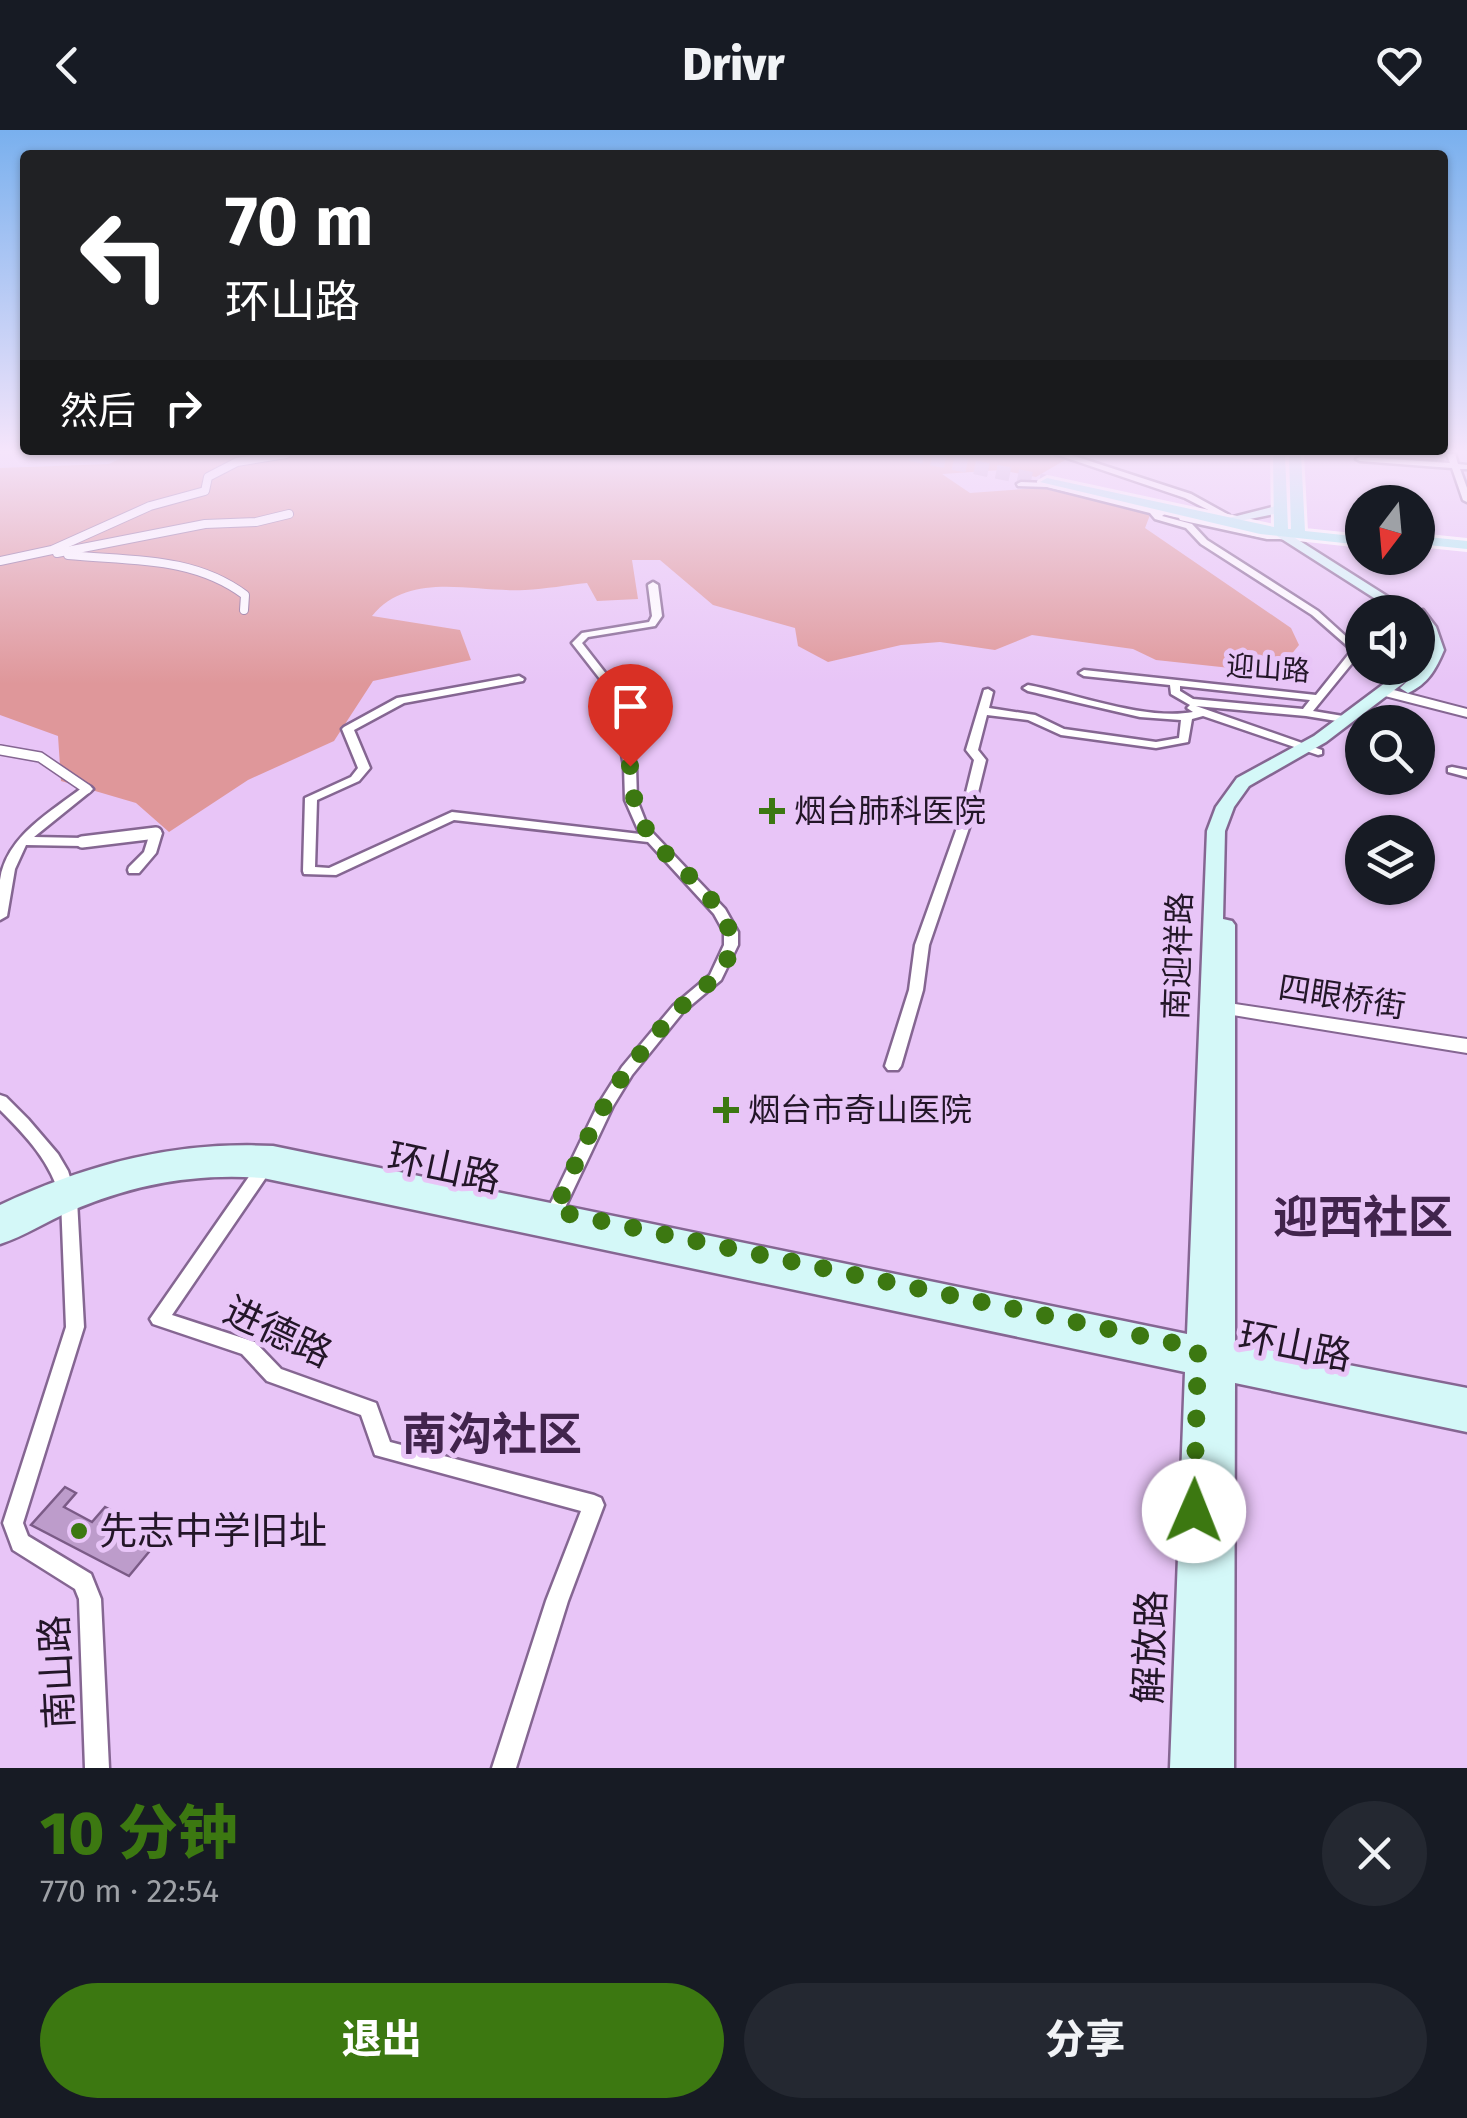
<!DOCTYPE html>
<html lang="zh">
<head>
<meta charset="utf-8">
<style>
  :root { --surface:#171b24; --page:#242831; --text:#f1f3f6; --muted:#9ea1a6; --accent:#3c7811 }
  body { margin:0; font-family:"Fira Sans","Noto Sans SC",sans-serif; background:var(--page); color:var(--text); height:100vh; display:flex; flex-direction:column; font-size:38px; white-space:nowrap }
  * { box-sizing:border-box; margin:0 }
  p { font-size:32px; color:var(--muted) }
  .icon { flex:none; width:55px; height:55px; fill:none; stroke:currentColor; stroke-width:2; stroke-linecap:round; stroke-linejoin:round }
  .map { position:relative; height:1638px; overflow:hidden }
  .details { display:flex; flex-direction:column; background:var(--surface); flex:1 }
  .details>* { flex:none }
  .banner { position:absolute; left:20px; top:20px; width:1428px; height:305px; border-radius:10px; box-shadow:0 2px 8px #0004; background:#202124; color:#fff; overflow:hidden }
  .needle { width:65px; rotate:196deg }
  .buttons { position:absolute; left:1345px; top:355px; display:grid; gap:20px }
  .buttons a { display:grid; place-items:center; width:90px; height:90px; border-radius:50%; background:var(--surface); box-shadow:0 2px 8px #0004; font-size:50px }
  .pin { position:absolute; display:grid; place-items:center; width:85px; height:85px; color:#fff; margin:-102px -42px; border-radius:50% 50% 50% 0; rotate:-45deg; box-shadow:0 0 10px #0007 }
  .pin .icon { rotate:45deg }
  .me { position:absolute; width:110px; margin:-55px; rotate:1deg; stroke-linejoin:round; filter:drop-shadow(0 0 8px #0008) }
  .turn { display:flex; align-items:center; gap:35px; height:210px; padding:0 40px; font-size:45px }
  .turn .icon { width:130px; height:130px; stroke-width:2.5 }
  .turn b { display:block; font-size:70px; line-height:85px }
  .then { display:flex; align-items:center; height:95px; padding:0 40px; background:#0003; gap:20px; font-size:38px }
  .round { display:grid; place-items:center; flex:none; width:105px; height:105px; border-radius:52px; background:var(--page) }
  .headline { display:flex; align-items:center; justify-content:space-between; height:170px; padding:0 40px }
  h1 { font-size:60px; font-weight:800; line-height:75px; color:var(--accent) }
  .action { display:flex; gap:20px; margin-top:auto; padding:20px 40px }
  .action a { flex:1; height:115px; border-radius:60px; background:var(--accent); color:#fff; font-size:40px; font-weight:800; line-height:115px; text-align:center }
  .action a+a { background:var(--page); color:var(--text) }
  header { display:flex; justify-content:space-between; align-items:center; height:130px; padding:0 40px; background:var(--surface); font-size:45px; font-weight:800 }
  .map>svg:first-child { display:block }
  .green { fill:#df979a }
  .building { fill:#bd9ccb; stroke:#7b5b87; stroke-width:2.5 }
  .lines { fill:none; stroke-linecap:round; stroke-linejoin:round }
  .primary-tunnel { stroke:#c1a2ce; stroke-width:14; stroke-dasharray:14 8; stroke-linecap:butt }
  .pedestrian-far2-casing { stroke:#856692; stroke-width:10 }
  .pedestrian-far1-casing { stroke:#856692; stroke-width:12 }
  .pedestrian-casing { stroke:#856692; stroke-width:16 }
  .minor-casing { stroke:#856692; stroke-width:5 }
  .tertiary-casing { stroke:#856692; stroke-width:4 }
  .secondary-casing { stroke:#856692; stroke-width:5 }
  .primary-casing { stroke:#fff; stroke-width:6 }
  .pedestrian-far2 { stroke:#fff; stroke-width:8 }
  .pedestrian-far1 { stroke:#fff; stroke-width:9 }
  .pedestrian { stroke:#fff; stroke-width:11 }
  .minor { fill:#fff; fill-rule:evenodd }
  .tertiary { fill:#fff; fill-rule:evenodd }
  .secondary { fill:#d4f8f8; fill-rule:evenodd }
  .primary { fill:#aaf1f2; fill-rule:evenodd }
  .route { stroke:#3c7811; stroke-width:18; stroke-dasharray:0 32.4 }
  .poi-dot { fill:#3c7811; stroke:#e8c5f7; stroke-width:4 }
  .labels { text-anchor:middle; stroke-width:10; stroke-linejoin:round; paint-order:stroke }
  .far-street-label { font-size:28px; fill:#231628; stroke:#e8c5f7 }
  .poi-label { font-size:32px; fill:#231628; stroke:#e8c5f7; text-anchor:start }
  .street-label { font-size:32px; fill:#231628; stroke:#e8c5f7 }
  .near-street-label { font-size:38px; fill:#231628; stroke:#e8c5f7 }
  .near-poi-label { font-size:38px; fill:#231628; stroke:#e8c5f7; text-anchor:start }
  .near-quarter-label { font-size:45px; font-weight:bold; fill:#41244c; stroke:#e8c5f7 }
</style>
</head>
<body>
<header><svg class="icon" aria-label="back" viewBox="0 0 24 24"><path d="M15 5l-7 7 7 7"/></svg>Drivr<svg class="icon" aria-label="heart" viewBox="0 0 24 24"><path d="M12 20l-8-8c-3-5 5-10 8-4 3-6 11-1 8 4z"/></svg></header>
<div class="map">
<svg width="1467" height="1638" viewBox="0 0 1467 1638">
  <rect width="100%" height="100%" fill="#e8c5f7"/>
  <path class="green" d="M 130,324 L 1050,324 L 1065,330 L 1036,347 L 1001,340 L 942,344 L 970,363 L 1050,357 L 1150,385 L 1145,398 L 1291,498 L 1299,515 L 1276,543 L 1156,530 L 1133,519 L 1032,505 L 995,520 L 940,512 L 901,515 L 828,532 L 798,516 L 795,498 L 713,475 L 660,430 L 632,430 L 638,469 L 597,471 L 587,453 C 567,455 546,459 525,460 C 473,463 410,440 372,486 L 460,500 L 471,530 L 373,551 L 334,611 L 248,650 L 169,702 L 136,673 L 61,651 L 58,606 L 0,585 L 0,338 L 109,334 Z"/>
  <polygon class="building" points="65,1357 76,1363 64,1377 92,1392 105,1377 120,1385 109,1399 136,1413 144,1404 158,1411 129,1446 31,1395"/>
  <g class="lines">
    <polyline class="primary-tunnel" points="910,324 1047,352"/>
    <defs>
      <g id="pedestrian-far2">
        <polyline points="57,423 205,394 256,392 289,384"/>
        <path d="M 68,425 C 130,431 193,426 245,465 L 244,480"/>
        <polyline points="0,431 52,420 150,376 205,361 208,347 237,332 286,324"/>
      </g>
      <polyline id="pedestrian-far1" points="0,620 40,627 87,659"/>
      <polyline id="pedestrian" points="82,712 156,703"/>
      <g id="minor">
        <polygon points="1055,324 1068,324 1191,364 1229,385 1222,387 1185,368"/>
        <polygon points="1447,324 1455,324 1458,334 1467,335 1467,339 1460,339 1467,358 1467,372 1463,370 1452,338 1360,331 1356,329 1360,327 1450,333"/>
        <path d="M 1021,352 L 1047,353 L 1165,381 L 1166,383 L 1162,386 L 1192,394 L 1207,410 L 1318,481 L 1362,521 L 1313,581 L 1349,587 L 1354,590 L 1349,593 L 1306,586 L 1196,576 L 1322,620 L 1322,624 L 1318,625 L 1203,586 L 1192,589 L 1188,612 L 1156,618 L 1061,605 L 1028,590 L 987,585 L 978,620 L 986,630 L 970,695 L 929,815 L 923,860 L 901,936 L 898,940 L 888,940 L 885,936 L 909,860 L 915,815 L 958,695 L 974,630 L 966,620 L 984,560 L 988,559 L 993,562 L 989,578 L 1035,585 L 1064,599 L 1156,612 L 1179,608 L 1181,590 L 1140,587 L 1028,561 L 1023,558 L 1028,555 C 1076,564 1146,591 1193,582 L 1187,578 L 1190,575 L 1171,564 L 1170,555 L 1084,546 L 1079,543 L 1084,540 L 1316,565 L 1352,520 L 1312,485 L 1201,414 L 1186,398 L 1155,389 L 1150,383 L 1047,357 L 1018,356 L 1017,354 ZM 1180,556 L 1310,570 L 1303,579 L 1193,569 L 1180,561 Z"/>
        <polygon points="1183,385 1267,403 1276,404 1281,400 1285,403 1282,409 1267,409 1180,390 1179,388"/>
        <polygon points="653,452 658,455 662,486 655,496 588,507 582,513 621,563 636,636 637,670 648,698 725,779 738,802 738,815 721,850 683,882 632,945 613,976 561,1086 555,1088 549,1086 547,1081 598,975 622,937 673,876 710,845 724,815 724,802 714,784 648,712 454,690 336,745 304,744 303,741 305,668 351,647 358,638 342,599 344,597 397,568 519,546 524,549 523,551 404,573 354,600 370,638 359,651 317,670 315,737 329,738 452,682 640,704 625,670 624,636 611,563 572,513 582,503 649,492 652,486 648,455"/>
        <polygon points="1452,637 1467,640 1467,647 1448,642 1448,638"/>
        <path d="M 87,655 L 91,657 L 93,659 L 91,661 L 34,707 L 82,708 L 88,712 L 82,716 L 26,715 L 15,739 L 7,786 L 0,790 C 0,777 0,763 0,750 C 6,706 51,682 83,657 Z"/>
        <polygon points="156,699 162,703 156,723 139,743 129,743 128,740 129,737 144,722 150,703"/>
        <path d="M 0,965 L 6,967 L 28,989 L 58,1024 L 68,1041 L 77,1070 L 84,1197 L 23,1393 L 28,1406 L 91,1444 L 101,1469 L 109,1638 L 85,1638 L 79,1469 L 75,1459 L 13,1420 L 3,1393 L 66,1197 L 61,1070 C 51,1032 27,1007 0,980 Z"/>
        <polygon points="263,1033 269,1035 271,1039 269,1043 172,1185 255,1212 281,1239 376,1273 390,1312 594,1365 601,1368 604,1375 568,1471 516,1638 492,1638 546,1471 581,1381 375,1325 361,1285 267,1251 242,1224 153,1194 150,1189 257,1035"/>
      </g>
      <g id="tertiary">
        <polygon points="1386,558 1467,579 1467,587 1381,565 1381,559"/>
        <polygon points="1215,871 1467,909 1467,923 1208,881 1206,877 1208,873"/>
      </g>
      <g id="secondary">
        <polygon points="1280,375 1286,379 1284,382 1235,392 1229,388"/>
        <path d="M 1281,399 L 1412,482 L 1423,480 L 1436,497 L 1444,520 C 1436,539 1428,554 1408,563 L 1400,558 L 1414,545 L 1326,612 L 1249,656 L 1234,677 L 1225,701 L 1223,789 L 1232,791 L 1235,795 L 1235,1213 L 1467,1258 L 1467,1302 L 1235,1253 L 1234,1638 L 1170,1638 L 1185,1242 L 263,1048 C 195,1043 134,1054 71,1081 C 47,1091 25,1106 0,1114 L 0,1075 C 88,1034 175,1011 273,1016 L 1187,1204 L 1207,701 L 1216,677 L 1237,648 L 1314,606 L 1405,538 L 1418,538 L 1418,534 L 1421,538 L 1430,520 L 1418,492 L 1418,482 L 1396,482 L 1277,406 L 1277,400 Z"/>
      </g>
      <g id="primary">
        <polygon points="1273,324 1285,324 1288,399 1291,399 1289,324 1301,324 1305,401 1362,407 1362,415 1260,404 1040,352 1047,348 1274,397"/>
        <polygon points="1418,406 1467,411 1467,419 1418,414"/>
      </g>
    </defs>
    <use href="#pedestrian-far2" class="pedestrian-far2-casing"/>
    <use href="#pedestrian-far1" class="pedestrian-far1-casing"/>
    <use href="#pedestrian" class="pedestrian-casing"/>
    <use href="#minor" class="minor-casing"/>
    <use href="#tertiary" class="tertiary-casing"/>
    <use href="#secondary" class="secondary-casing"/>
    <use href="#primary" class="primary-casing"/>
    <use href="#pedestrian-far2" class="pedestrian-far2"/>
    <use href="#pedestrian-far1" class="pedestrian-far1"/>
    <use href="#pedestrian" class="pedestrian"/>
    <use href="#minor" class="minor"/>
    <use href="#tertiary" class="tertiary"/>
    <use href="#secondary" class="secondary"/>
    <use href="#primary" class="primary"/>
  </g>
  <linearGradient id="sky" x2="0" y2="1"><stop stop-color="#79b0ee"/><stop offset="0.58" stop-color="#f5e5fb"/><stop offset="1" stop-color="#f5e5fb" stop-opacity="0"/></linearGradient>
  <rect width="1467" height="554" fill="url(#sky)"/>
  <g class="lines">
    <path class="route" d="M 630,636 C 634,729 690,725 726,793 C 733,805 732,818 727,830 C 717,851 694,863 679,879 C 661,897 645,918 629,938 C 597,980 576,1033 555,1081 L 1198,1218 L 1194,1381"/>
  </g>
  <g class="poi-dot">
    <path d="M767 666h10v10h10v10h-10v10h-10v-10h-10v-10h10z"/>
    <path d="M721 965h10v10h10v10h-10v10h-10v-10h-10v-10h10z"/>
    <circle cx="79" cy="1401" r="10"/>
  </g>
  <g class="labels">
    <g class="far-street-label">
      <text transform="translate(1268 538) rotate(4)" y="10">迎山路</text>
    </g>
    <g class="poi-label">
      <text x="794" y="692">烟台肺科医院</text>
      <text x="748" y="991">烟台市奇山医院</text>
    </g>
    <g class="street-label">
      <text transform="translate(1178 826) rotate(-88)" y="11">南迎祥路</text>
      <text transform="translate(1342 867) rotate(9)" y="11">四眼桥街</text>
    </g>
    <g class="near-street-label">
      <text transform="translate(444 1038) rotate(12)" y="13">环山路</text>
      <text transform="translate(278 1202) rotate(25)" y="13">进德路</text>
      <text transform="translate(1295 1216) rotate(11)" y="13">环山路</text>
      <text transform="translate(1150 1517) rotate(-88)" y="13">解放路</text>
      <text transform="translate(57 1542) rotate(-93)" y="13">南山路</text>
    </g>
    <g class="near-poi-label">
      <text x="99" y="1414">先志中学旧址</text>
    </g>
    <g class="near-quarter-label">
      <text x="1363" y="1103">迎西社区</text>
      <text x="492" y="1320">南沟社区</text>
    </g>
  </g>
</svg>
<div class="buttons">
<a><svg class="needle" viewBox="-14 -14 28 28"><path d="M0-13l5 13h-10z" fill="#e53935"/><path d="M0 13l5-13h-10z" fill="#9ea1a6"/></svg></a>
<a><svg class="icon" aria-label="sound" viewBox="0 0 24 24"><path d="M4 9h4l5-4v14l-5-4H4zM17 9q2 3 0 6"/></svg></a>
<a><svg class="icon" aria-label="search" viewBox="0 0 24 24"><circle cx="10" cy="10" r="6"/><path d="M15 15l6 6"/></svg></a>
<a><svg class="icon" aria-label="layers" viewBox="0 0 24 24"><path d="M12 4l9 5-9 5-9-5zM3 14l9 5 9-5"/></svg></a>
</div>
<div class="pin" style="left:630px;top:636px;background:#d93025"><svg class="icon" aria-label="arrive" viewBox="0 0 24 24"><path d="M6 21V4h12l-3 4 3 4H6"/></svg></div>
<svg class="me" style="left:1194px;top:1381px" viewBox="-20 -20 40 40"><circle r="19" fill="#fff"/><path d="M0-13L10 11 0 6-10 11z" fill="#3c7811"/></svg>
<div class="banner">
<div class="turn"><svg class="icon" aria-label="left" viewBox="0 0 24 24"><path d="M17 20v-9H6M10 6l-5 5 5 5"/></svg><div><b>70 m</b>环山路</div></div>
<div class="then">然后<svg class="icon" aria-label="right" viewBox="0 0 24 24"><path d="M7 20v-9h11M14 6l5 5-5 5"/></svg></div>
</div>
</div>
<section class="details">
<div class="headline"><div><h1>10 分钟</h1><p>770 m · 22:54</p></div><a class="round"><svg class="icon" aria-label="close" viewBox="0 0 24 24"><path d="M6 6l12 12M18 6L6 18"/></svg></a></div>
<div class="action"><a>退出</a><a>分享</a></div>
</section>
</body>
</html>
